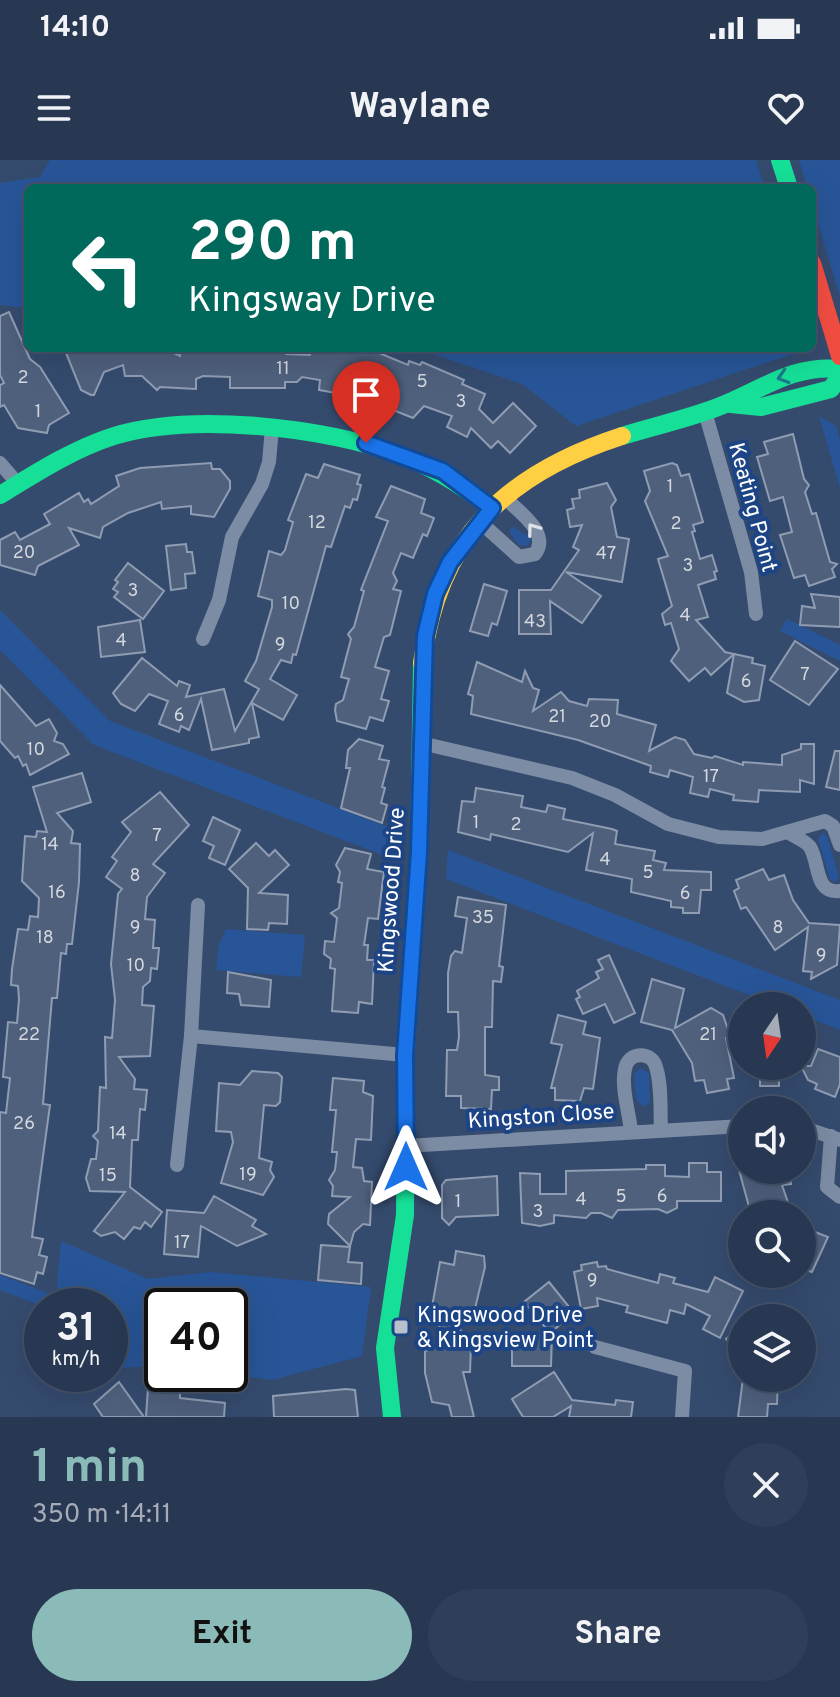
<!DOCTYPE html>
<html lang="en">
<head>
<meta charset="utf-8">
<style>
  :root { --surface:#283852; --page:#303f59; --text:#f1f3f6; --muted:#a5acb8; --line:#445269; --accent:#8bbbb9 }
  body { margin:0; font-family:Overpass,sans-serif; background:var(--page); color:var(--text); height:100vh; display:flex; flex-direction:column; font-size:30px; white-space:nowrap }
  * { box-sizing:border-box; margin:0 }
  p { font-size:26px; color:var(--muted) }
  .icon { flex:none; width:44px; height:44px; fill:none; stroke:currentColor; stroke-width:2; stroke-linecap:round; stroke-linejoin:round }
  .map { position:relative; height:1257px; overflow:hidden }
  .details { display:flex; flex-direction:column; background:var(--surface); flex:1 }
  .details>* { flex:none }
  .guide { position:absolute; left:24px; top:24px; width:792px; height:168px; border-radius:12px; box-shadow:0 8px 32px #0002,0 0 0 2px var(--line); background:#00695c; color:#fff; overflow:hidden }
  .needle { width:52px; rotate:193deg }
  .tools { position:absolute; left:728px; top:832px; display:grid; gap:16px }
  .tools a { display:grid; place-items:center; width:88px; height:88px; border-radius:50%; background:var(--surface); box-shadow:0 8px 32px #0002,0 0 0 2px var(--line); font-size:40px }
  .speed { position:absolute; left:24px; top:1128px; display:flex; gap:16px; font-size:40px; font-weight:700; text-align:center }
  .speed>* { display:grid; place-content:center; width:104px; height:104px; border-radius:50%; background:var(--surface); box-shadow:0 8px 32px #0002,0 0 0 2px var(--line); line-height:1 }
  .speed small { font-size:20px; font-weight:400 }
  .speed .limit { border:4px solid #111; border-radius:12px; background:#fff; color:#111 }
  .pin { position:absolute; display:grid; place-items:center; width:68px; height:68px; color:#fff; margin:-82px -34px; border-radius:50% 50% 50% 0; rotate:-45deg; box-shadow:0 0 8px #0007 }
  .pin .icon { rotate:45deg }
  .me { position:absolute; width:88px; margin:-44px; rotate:0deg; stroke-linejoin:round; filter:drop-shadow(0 0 6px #0008) }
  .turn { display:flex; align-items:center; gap:28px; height:168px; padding:0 32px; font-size:36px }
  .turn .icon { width:104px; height:104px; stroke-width:2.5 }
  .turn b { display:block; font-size:56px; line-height:68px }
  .round { display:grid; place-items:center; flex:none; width:84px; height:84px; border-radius:42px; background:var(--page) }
  .headline { display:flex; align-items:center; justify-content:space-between; height:136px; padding:0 32px }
  h1 { font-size:48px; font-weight:700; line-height:60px; color:var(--accent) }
  .action { display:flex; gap:16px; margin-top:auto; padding:16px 32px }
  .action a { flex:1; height:92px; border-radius:48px; background:var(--accent); color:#111; font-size:32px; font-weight:700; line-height:92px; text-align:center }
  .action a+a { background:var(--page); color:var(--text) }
  .status { display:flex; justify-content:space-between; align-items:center; height:56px; padding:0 40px; background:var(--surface); direction:ltr }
  .status svg { height:22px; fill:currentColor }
  header { display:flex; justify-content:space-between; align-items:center; height:104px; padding:0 32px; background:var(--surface); font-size:36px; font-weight:700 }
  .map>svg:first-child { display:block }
  .green { fill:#285598 }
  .building { fill:#4f607d; stroke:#8f9cb2; stroke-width:2 }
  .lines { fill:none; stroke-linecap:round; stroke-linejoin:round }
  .street { stroke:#7c8ca4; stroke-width:14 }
  .fast { stroke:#16e098; stroke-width:18 }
  .slow { stroke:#ffcf43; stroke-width:18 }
  .jam { stroke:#f24e42; stroke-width:18 }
  .oneway { stroke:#1b7b8c }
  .oneway2 { stroke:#dee2e8 }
  .route-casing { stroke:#114b97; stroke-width:20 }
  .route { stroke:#1a73e8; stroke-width:14 }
  .poi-dot { fill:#b8c0cc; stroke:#1d4586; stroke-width:3 }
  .labels { text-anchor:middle; stroke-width:8; stroke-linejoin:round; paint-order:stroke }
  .number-label { font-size:18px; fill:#d3d7de }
  .street-label { font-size:22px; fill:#fff; stroke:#1d4586 }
  .poi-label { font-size:22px; fill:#fff; stroke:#1d4586; text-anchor:start }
</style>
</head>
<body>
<div class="status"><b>14:10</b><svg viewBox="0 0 49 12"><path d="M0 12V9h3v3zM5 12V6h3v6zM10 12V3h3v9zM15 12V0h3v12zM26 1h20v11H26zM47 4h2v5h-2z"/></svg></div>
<header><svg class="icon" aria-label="menu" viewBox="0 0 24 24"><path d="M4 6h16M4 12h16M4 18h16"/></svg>Waylane<svg class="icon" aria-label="heart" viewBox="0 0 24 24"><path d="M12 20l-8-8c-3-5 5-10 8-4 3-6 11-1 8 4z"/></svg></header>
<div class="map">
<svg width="840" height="1257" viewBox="0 0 840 1257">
  <rect width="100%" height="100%" fill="#354b6e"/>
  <g class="green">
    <polygon points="50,0 756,0 765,28 28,28 28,148 0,145 0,23 40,17"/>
    <polygon points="799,0 840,0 840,137 812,44 812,28 807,28"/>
    <polygon points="415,188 801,188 799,192 576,266 522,224"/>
    <polygon points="819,256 836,266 840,280 840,328"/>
    <polygon points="512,366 531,378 528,386 519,385 509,372"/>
    <polygon points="0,450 110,561 398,671 396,700 94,585 0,490"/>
    <polygon points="787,459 840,485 840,501 780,471"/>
    <polygon points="822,673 827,676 839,717 835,722 830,719 818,679"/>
    <polygon points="448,690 840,840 840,870 802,855 802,846 778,846 446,719"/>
    <polygon points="226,769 305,775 301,817 216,810 219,784"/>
    <polygon points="640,908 649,913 650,942 645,947 636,940 634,914"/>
    <polygon points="61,1081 148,1119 211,1112 371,1127 362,1196 272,1220 227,1214 230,1214 230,1146 162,1146 162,1206 110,1208 110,1146 42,1146 0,1130 0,1115 56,1136"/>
  </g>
  <g class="building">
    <polygon points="9,152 30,199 40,207 69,253 49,265 47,273 18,268 4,245 0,247 0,225 4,223 0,215 0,156"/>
    <polygon points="64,188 163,188 180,196 180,188 256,188 256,191 274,192 279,188 286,194 310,195 311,188 363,193 367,188 408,205 409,201 420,205 422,202 464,220 462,224 485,234 479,249 493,263 513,243 536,266 510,293 498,281 491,288 471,268 467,277 447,267 452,256 424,246 413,258 363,238 319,230 320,220 302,217 297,222 285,222 285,228 230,228 230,217 203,216 196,219 196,229 160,227 157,230 142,216 125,216 123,205 104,212 94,235 91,235 81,230"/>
    <polygon points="793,274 804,319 809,325 805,332 812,354 816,353 830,402 837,404 832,409 835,417 809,426 805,415 794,418 780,375 792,372 783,337 770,341 757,297 768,294 764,282"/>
    <polygon points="211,303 212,309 220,309 230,321 230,329 214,357 191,354 191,346 162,349 161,342 128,353 103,367 100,378 69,368 79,385 38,406 35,415 0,405 0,380 15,372 20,380 50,364 44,354 79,333 84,342 88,339 91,344 119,326 116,316 140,308"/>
    <polygon points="672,303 677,305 681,316 689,314 703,362 693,365 695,371 692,372 700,399 712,395 717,411 714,412 716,419 698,425 708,457 696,460 725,492 734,494 711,515 705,508 689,521 671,501 679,489 671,463 665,465 662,454 672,446 658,399 668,396 645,341 650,331 644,311"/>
    <polygon points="324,304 360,315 357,324 361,325 357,340 353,339 350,348 345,346 331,387 326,386 296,495 293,494 291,503 281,500 270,519 297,535 283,560 252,543 259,577 249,579 249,583 212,590 201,539 189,570 181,566 179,572 159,564 168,541 149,534 135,551 121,544 113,533 142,498 177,526 179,521 190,525 186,537 224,529 235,571 259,529 245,521 256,501 272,447 272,440 258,436 269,391 281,395 285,390 293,362 288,360 306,314 318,318"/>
    <polygon points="607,323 616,340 611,347 617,377 629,379 622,422 566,412 601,436 582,463 550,441 551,474 519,474 519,430 551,430 579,390 573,387 582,365 570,367 567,350 574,348 572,339 580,338 579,330"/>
    <polygon points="391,326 425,339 421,353 434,358 427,376 423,374 413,398 401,393 393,413 397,421 393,429 401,431 390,475 384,477 375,507 389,511 381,539 389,541 383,561 370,557 366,569 337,561 335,550 336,544 343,540 349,519 341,517 351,479 348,474 354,467 364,431 361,430 388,361 376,357"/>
    <polygon points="186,384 187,392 192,392 195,413 185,414 186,428 171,430 166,386"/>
    <polygon points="128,403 164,431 143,459 114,437 118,432 113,429 118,422 115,420"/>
    <polygon points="484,424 507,431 497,465 492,463 488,476 470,471"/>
    <polygon points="811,434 840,437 840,467 800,465 802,446 815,448"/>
    <polygon points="140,460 145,492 101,497 98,467"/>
    <polygon points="795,481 838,509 809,545 770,520"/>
    <polygon points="734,494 753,498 752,503 765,506 759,540 744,542 727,533"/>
    <polygon points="477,502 522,522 525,511 533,528 539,530 533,551 561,532 569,541 587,546 589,539 618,540 617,554 656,565 649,591 675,577 685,580 694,594 712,598 715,596 743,605 743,602 782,605 782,595 801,589 801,584 814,584 814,624 800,620 800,632 759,630 758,642 733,640 734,635 710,629 708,637 690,633 693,617 670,610 668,617 650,612 651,606 578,580 471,554 473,536 468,534"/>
    <polygon points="0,525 36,566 49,559 57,573 54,581 63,584 69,594 30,615 26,604 23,606 18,596 15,598 0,581"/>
    <polygon points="359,579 383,586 379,599 389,601 382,627 385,628 381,643 387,645 382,663 341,648 350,608 346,608 348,590"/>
    <polygon points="835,591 840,591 840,630 826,627"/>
    <polygon points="82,613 91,642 57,653 73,671 71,683 80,684 79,722 72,784 67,784 66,794 61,793 57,838 52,838 43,944 50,945 32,1077 43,1079 39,1095 47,1097 43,1114 37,1112 34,1124 0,1113 0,952 6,953 10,918 3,917 8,862 17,863 19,839 18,826 11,825 12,809 18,769 28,770 30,756 38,757 39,738 22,721 25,676 36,677 37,671 47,672 33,627"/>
    <polygon points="476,628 523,636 521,647 546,652 548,645 565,649 563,659 612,669 617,671 615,684 655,691 653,700 666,703 664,710 711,712 711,730 701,730 699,753 683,753 683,748 671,747 671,741 631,732 632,719 586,710 593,673 568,692 491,674 490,680 458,672 462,641 474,642"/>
    <polygon points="160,632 189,665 153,704 165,713 147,737 145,759 155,760 153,788 159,788 157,809 151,808 150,821 143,827 142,845 154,846 150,896 119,897 135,919 134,929 147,930 145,950 140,949 138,980 132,980 130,1027 162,1052 151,1067 145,1062 140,1069 134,1067 124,1079 115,1072 101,1076 94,1071 125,1032 90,1031 86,1018 91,999 96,999 98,981 93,976 98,971 100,927 106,928 105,877 112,878 115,840 111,804 118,734 122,729 106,717 117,701 112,697 131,672 122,662"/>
    <polygon points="213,657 240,670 225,705 209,698 214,686 203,681"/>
    <polygon points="256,683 269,696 275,690 289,705 259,733 288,735 287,764 269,763 268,770 247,769 248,728 229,709"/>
    <polygon points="345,688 371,694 367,709 384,712 378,759 368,758 364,785 368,785 367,800 374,800 372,844 359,842 358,853 332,851 335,809 330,808 331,799 324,794 325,781 334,782 337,758 331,753 339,748 342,723 338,722 340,712 336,705"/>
    <polygon points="763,709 769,720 784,715 793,740 809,763 840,765 837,805 811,819 812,812 803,811 808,767 775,790 746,747 741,749 734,731 739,728 736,720"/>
    <polygon points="458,737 506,745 499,806 503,807 501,822 493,821 492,867 485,867 485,915 499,917 499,930 492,930 491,949 461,948 461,936 446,936 447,890 457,890 459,877 458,852 448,852 448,813 451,796 455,791 462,793 467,758 455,756"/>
    <polygon points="609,795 635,853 614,863 605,844 583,854 576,839 580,837 577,831 599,818 596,812 603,809 598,800"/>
    <polygon points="228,812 271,820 269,847 241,845 239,834 227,833"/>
    <polygon points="652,819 684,829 675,868 711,848 723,855 730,875 726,878 734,918 727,919 729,929 707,933 704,920 695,921 692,903 672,870 641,862"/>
    <polygon points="558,855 586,862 583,874 600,878 593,929 584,928 580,941 555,940 555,928 551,928 562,885 551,883"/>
    <polygon points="818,889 840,897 840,924 835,937 815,929 817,924 808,920 801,906 811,906"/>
    <rect x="760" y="906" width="19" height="20"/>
    <polygon points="252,911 278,913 282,917 280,942 276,946 264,945 259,998 272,1002 270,1010 274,1017 263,1035 221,1023 233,982 231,972 216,971 219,923 240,925"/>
    <polygon points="333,918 364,921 363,932 373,936 371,980 356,979 353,1007 362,1008 364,1021 372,1022 370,1065 363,1064 354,1072 350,1086 328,1064 329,1054 350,1037 332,1036 333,1026 329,1020 335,1010 337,992 332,992 336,950 330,950"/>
    <polygon points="689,1003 707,1003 707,1012 721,1012 721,1041 677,1041 677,1048 667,1053 658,1049 618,1050 612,1058 601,1053 591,1053 586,1058 554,1055 554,1063 540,1066 522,1063 520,1013 540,1014 540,1034 566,1034 566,1011 646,1009 646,1005 665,1005 665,1016 689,1017"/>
    <polygon points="739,1010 789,1010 791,1024 782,1025 792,1054 751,1054"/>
    <polygon points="497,1016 498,1055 456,1057 449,1065 442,1058 442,1025 446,1020"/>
    <polygon points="214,1036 256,1060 252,1066 266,1074 237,1086 201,1066 198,1097 164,1094 167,1050 204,1053"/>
    <polygon points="805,1068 828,1077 812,1112 802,1109"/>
    <polygon points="321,1085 350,1087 348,1102 362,1103 361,1124 318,1120"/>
    <polygon points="456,1091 484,1096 485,1107 472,1161 461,1160 460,1185 471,1186 470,1212 463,1212 474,1257 452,1257 449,1245 432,1242 425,1213 425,1191 439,1186 440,1148 432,1147 440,1102 454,1105"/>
    <polygon points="597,1102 598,1107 606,1106 607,1109 658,1123 660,1114 675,1118 673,1123 708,1132 715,1117 743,1131 720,1178 703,1169 710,1156 686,1144 684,1154 670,1150 667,1163 626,1152 628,1146 597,1138 598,1146 581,1149 574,1112 582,1110 581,1105"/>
    <polygon points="549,1122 574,1153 550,1173 524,1142"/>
    <polygon points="742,1166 742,1198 726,1179"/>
    <polygon points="512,1175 552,1175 551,1206 512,1206"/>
    <polygon points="554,1212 572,1240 615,1245 616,1240 633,1242 631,1257 569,1257 571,1246 553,1257 523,1257 512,1239"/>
    <polygon points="743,1218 778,1218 777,1244 768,1244 767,1257 738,1257"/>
    <polygon points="119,1222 144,1257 103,1257 94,1244"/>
    <polygon points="148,1227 180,1229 180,1238 225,1243 224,1257 146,1257"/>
    <polygon points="346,1229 355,1230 358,1257 274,1257 273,1236"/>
  </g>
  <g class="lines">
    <g class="street">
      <polyline points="705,252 751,412 756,454"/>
      <polyline points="0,303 18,324"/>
      <path d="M 479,361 L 519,397 L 535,394 C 551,373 518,351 504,337"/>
      <polyline points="203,479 219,440 232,377 262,324 269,302 272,268"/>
      <polyline points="421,583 572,618 615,635 668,664 719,677 762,679 825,661 833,666 840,685"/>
      <path d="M 789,673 C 795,677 806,681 810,687 C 820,703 814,734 840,731"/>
      <polyline points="191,876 405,895"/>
      <polyline points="802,967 840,980"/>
      <path d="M 631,971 C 629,952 621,927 625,909 C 628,891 652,891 656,907 C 662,926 660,950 661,970"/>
      <polyline points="831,976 827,1027 840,1037"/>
      <polyline points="406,986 742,966"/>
      <polyline points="177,1005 191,876 198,745"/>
      <polyline points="595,1187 685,1211 682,1257"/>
    </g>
    <g class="fast">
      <polyline points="780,0 789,28"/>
      <polyline points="731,244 761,247 831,229 840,216"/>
      <path d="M 622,276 C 654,266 687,259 718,247 C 760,231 792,204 840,209"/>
      <path d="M 0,335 C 36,313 73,289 114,276 C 191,252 327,267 403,296 C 435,308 464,327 492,348"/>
      <polyline points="392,1257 385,1188 405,1055 406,889 419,692 422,503"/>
    </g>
    <path class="slow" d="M 422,503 C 438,378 505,314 622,276"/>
    <polyline class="jam" points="812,103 840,196"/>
  </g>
  <defs><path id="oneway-chevron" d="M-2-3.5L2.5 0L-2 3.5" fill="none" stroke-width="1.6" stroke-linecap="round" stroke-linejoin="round" transform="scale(2)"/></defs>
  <use class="oneway" href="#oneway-chevron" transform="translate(783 217) rotate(163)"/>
  <use class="oneway2" href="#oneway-chevron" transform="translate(533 369) rotate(-126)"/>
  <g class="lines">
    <defs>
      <polyline id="route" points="366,283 443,311 492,348 450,402 435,434 425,476 419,692 405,895 406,1007"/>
    </defs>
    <use href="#route" class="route-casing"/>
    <use href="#route" class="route"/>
  </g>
  <rect class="poi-dot" x="393" y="1159" width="16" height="16" rx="4"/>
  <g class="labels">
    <g class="number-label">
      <text x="283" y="214">11</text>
      <text x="23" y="223">2</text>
      <text x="422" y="227">5</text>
      <text x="461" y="247">3</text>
      <text x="38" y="257">1</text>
      <text x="670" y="332">1</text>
      <text x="317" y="368">12</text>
      <text x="676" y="369">2</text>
      <text x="24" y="398">20</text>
      <text x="606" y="399">47</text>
      <text x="688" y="411">3</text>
      <text x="133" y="436">3</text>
      <text x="291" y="449">10</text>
      <text x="685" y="461">4</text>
      <text x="535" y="467">43</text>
      <text x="121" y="486">4</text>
      <text x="280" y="490">9</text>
      <text x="805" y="520">7</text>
      <text x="746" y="527">6</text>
      <text x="179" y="561">6</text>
      <text x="557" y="562">21</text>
      <text x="600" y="567">20</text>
      <text x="36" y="595">10</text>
      <text x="711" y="622">17</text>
      <text x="476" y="668">1</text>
      <text x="516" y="670">2</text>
      <text x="157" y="681">7</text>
      <text x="50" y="690">14</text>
      <text x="605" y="705">4</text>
      <text x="648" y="718">5</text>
      <text x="135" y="721">8</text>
      <text x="57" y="738">16</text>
      <text x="685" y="739">6</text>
      <text x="483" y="763">35</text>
      <text x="135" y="773">9</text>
      <text x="778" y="773">8</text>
      <text x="45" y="783">18</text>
      <text x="821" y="801">9</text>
      <text x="136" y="811">10</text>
      <text x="29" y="880">22</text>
      <text x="708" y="880">21</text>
      <text x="24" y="969">26</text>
      <text x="118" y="979">14</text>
      <text x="248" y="1020">19</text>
      <text x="108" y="1021">15</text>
      <text x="621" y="1042">5</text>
      <text x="662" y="1042">6</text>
      <text x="581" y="1045">4</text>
      <text x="458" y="1047">1</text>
      <text x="538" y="1057">3</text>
      <text x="182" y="1088">17</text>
      <text x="592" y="1126">9</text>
    </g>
    <g class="street-label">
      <text transform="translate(754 347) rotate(75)" y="8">Keating Point</text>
      <text transform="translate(390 730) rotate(-86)" y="8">Kingswood Drive</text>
      <text transform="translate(541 955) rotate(-4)" y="8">Kingston Close</text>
    </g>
    <g class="poi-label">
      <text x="417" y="1162">Kingswood Drive<tspan x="417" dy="25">&amp; Kingsview Point</tspan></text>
    </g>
  </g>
</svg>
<div class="tools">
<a><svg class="needle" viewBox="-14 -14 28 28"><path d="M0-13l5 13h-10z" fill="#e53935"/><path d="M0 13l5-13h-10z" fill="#a5acb8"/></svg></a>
<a><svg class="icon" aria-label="sound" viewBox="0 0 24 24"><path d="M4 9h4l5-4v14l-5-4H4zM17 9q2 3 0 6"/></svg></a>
<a><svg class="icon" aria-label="search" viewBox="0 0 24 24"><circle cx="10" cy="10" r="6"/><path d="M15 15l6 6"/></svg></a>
<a><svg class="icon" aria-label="layers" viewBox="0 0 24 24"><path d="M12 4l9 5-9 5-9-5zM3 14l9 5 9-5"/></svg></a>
</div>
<div class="speed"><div>31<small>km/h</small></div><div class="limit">40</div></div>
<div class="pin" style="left:366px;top:283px;background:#d93025"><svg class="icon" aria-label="arrive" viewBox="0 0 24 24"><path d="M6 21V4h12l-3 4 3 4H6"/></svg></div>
<svg class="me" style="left:406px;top:1007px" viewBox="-20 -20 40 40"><path d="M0-17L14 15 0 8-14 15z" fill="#1a73e8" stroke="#fff" stroke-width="4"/></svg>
<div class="guide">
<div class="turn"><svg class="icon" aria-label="left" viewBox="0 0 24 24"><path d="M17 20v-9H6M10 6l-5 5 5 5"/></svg><div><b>290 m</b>Kingsway Drive</div></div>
</div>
</div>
<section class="details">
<div class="headline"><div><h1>1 min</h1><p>350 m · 14:11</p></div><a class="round"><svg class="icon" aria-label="close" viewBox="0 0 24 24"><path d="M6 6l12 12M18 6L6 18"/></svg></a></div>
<div class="action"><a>Exit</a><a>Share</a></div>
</section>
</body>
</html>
